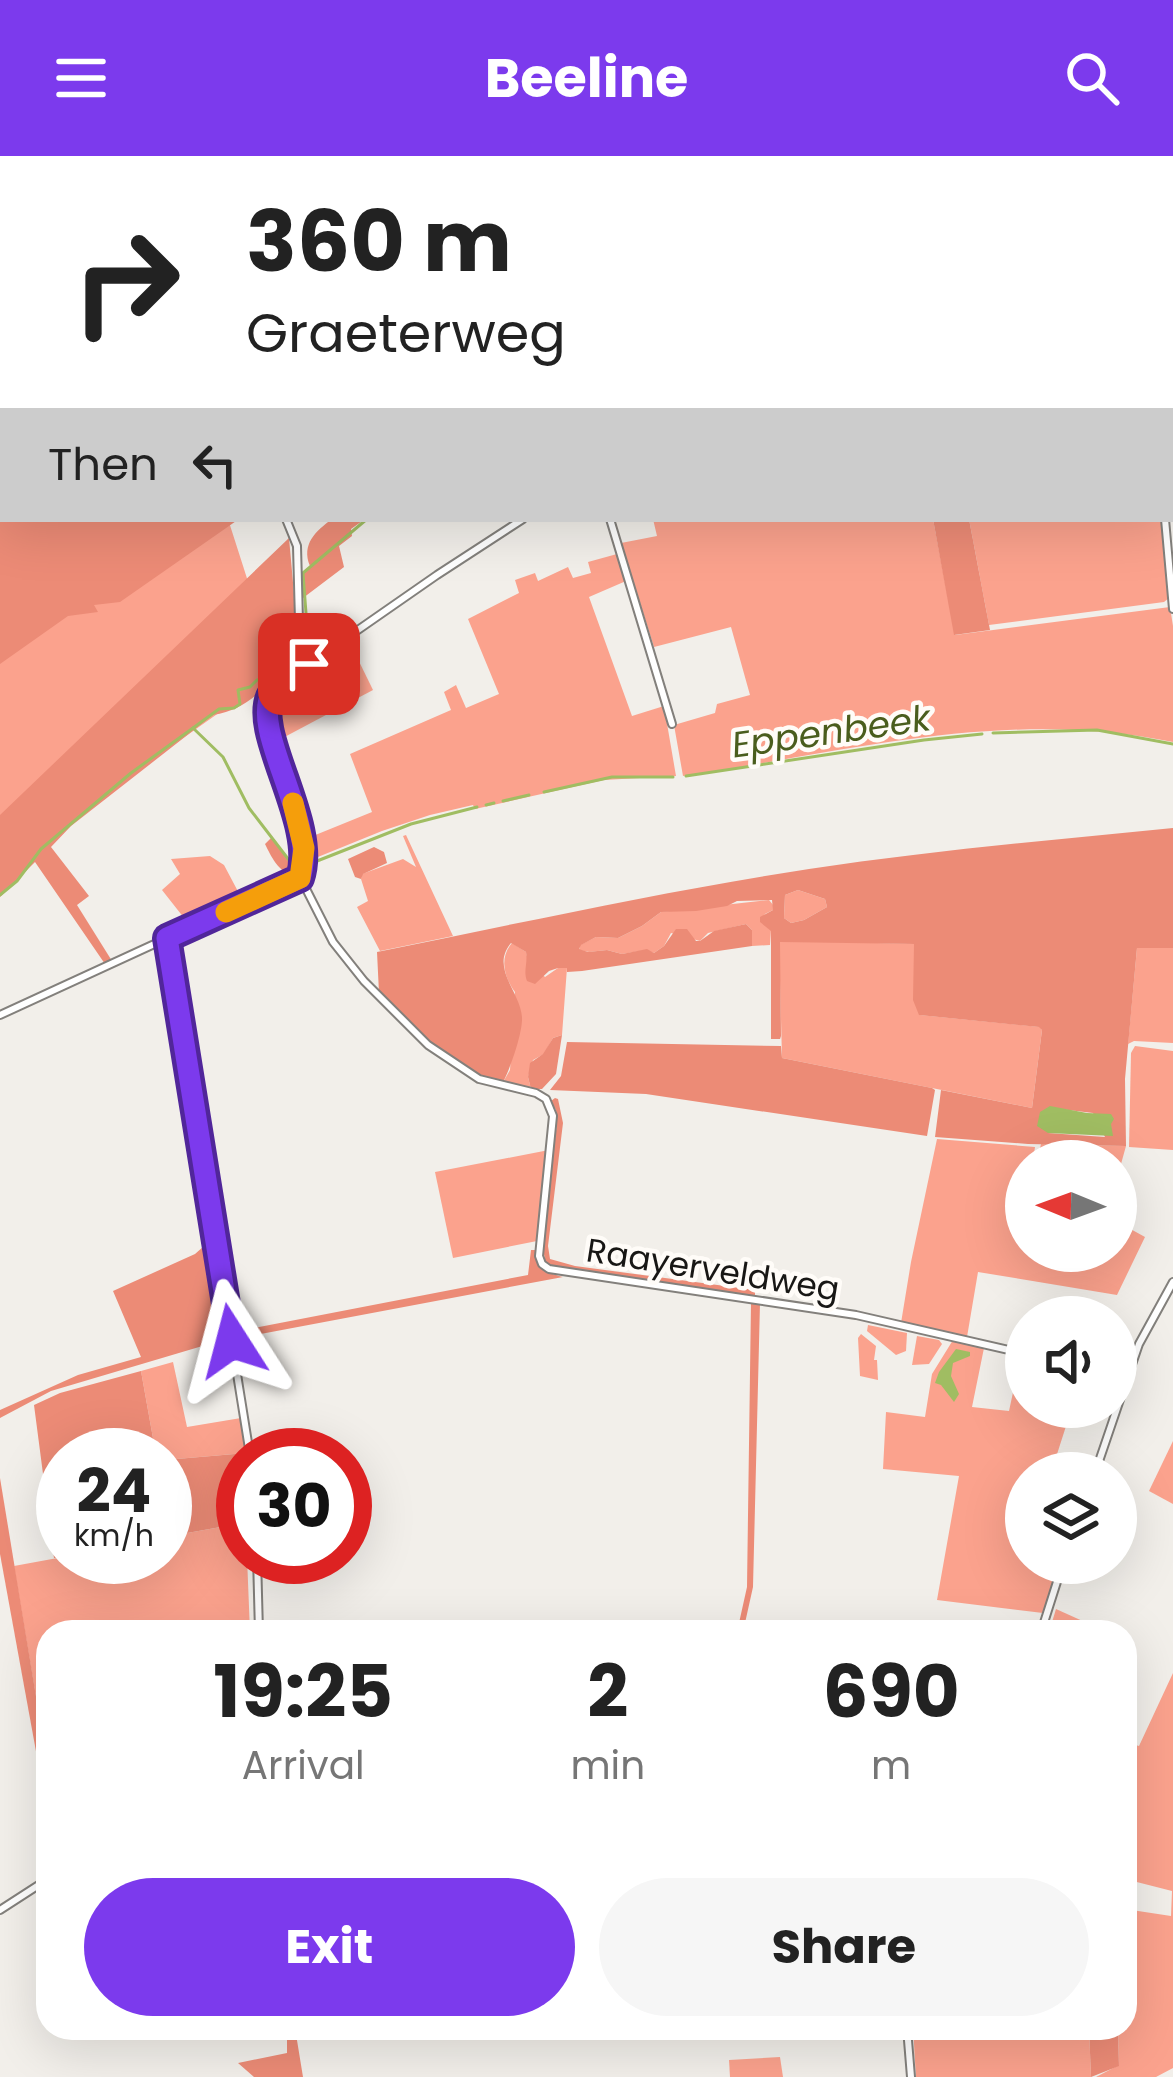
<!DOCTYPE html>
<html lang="en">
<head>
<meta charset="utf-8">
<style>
  :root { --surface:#fff; --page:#f6f6f6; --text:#222; --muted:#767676; --accent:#7c3aed }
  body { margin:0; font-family:Poppins,sans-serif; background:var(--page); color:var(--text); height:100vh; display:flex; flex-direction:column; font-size:45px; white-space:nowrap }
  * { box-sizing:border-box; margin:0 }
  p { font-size:39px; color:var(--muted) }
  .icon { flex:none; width:66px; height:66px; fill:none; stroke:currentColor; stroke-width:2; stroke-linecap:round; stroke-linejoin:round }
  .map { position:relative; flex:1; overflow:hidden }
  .panel { position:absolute; left:36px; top:1464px; width:1101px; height:420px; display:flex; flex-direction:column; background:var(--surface); border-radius:36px; box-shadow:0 12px 48px #0002 }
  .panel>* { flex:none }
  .guide { position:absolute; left:0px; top:0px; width:1173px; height:366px; box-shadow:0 12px 48px #0002; background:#fff; color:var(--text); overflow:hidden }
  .needle { width:78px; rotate:271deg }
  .controls { position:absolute; left:1005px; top:984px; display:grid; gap:24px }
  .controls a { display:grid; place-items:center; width:132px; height:132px; border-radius:50%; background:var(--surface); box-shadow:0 12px 48px #0002; font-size:60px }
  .speed { position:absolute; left:36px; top:1272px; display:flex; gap:24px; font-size:60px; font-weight:700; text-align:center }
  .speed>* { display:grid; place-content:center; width:156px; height:156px; border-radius:50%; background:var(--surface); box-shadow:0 12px 48px #0002; line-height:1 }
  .speed small { font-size:30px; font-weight:400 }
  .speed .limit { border:18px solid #d22; background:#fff; color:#111 }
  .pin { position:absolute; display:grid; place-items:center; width:102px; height:102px; color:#fff; margin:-51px; border-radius:24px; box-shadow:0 6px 18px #0006 }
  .me { position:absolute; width:132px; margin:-66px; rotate:351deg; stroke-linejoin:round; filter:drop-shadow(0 0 9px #0008) }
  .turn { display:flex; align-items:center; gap:42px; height:252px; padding:0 48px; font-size:54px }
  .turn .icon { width:156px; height:156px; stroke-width:2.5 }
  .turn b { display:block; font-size:84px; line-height:102px }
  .then { display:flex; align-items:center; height:114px; padding:0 48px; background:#0003; gap:24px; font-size:45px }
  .eta { display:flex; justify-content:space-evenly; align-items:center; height:204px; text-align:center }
  .eta b { font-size:72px; font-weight:700; line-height:84px }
  .primary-button { display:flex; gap:24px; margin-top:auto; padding:24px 48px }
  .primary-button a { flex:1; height:138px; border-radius:72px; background:var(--accent); color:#fff; font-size:48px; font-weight:700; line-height:138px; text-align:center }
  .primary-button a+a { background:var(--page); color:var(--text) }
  header { display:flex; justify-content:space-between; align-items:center; height:156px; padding:0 48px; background:var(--accent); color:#fff; font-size:54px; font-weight:700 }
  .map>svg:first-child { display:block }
  .green { fill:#fba28d }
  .forest { fill:#ec8b76; fill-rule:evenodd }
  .water { fill:#a0bd62 }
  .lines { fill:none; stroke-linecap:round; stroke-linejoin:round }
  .stream { stroke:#a0bd62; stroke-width:3 }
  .minor-casing { stroke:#83807c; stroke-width:10 }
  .tertiary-casing { stroke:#83807c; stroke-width:14 }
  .minor { stroke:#fff; stroke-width:6 }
  .tertiary { stroke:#fff; stroke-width:9 }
  .route-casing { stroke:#51269a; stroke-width:30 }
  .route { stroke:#7c3aed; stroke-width:21 }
  .slow { stroke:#f59e0b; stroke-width:21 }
  .labels { text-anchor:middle; stroke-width:9; stroke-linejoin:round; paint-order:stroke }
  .street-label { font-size:33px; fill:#181715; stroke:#fffcf8 }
  .water-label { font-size:36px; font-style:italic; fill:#4a5d1d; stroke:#fffcf8 }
</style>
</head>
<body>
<header><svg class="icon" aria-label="menu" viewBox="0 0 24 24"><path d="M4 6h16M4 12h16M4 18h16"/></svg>Beeline<svg class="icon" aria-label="search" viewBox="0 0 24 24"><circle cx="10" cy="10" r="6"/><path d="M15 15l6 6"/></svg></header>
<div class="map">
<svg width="1173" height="1921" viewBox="0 0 1173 1921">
  <rect width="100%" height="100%" fill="#f2efea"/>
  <g class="green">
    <polygon points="0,324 3,363 228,363 277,516 122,625 0,722"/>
    <path d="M 653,363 L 933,363 L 955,479 L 1170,451 L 1173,470 L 1173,586 C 1006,551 848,596 683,620 L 674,569 L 715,557 L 717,548 L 750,539 L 731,471 L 654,491 L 621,387 L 657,380 Z"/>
    <polygon points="969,363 1163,363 1169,442 1164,446 989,469"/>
    <polygon points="617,398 626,425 589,441 632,560 664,550 676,620 604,624 475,653 473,649 430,659 382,675 308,705 308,682 372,656 350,598 451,554 444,536 456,529 466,552 499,538 468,463 519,437 515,424 535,417 538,425 568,411 573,422 591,417 588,406"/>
    <polygon points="349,485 373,534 277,585 270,562 276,537"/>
    <polygon points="406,679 453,780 380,795 357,751 368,745 361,723 362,718 403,703 416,711 403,680"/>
    <polygon points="210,700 224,709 242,743 188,767 162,734 180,718 171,703"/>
    <polygon points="798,734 825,743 827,751 804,764 791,767 784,762 785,739"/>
    <polygon points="769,744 774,750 773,754 765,758 761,766 771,774 770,789 752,790 752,774 746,768 708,777 700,785 671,777 664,790 654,797 646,794 622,798 607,794 589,796 579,794 580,789 596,781 618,782 642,770 661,756"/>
    <polygon points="799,785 915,788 920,859 1040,871 1042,874 1032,952 782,902 779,786"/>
    <path d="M 512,787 L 526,796 L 528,805 L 545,821 L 558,812 L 567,812 L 562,879 L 553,882 L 544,898 L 533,904 L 528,921 L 531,933 L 502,928 L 510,914 L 515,836 C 504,821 499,802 512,787 Z"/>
    <polygon points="1137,792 1173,792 1173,887 1134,885 1128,888"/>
    <polygon points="1135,890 1173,895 1173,994 1129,991 1131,897"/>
    <polygon points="937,983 1035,991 1033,1005 1026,1005 1026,1095 1116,1095 1116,1065 1145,1081 1117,1139 978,1116 967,1181 901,1167 911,1106"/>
    <polygon points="1041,988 1126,990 1116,1026 1116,1005 1037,1005"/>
    <polygon points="549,994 537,1085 453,1102 435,1016"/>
    <polygon points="868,1169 907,1177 906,1195 896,1199 867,1175"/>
    <polygon points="861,1178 876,1190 874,1204 877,1204 878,1224 860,1220 858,1182"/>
    <polygon points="917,1180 939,1184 942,1188 929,1208 912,1209"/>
    <polygon points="953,1184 984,1192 972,1251 1009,1255 1021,1199 1026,1201 1026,1251 1038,1251 1035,1261 1067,1267 1051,1317 1026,1317 1026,1407 1060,1407 1043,1457 937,1444 959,1320 883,1313 886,1256 925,1261 932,1218"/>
    <polygon points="173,1206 187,1271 241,1262 246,1297 165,1304 165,1299 156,1299 141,1215"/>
    <polygon points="1173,1285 1173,1348 1149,1335"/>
    <polygon points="243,1367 243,1401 247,1401 250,1476 48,1476 48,1613 14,1410 63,1401 165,1401 165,1381"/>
    <polygon points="1056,1453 1107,1476 1049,1476"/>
    <polygon points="1173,1517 1173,1912 1156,1921 1096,1921 1119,1909 1118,1872 1125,1872 1125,1753 1171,1760 1172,1735 1125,1723 1125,1586 1139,1590"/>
    <polygon points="913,1872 1089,1872 1091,1921 916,1921"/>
    <polygon points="780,1901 783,1921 730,1921 729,1904"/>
  </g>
  <g class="forest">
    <polygon points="841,0 1159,0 1133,3 830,3"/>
    <polygon points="3,286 3,363 239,363 120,446 94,449 98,456 68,460 0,508 0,287"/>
    <path d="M 332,363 L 365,363 L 351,373 L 352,380 L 339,390 L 344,411 L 303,442 L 301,418 L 310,410 C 301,388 316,375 332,363 Z"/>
    <polygon points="933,363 969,363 990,474 954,479"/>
    <path d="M 289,382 L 297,471 L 302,497 L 298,506 L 282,501 L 272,512 L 277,520 C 256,540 242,554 213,559 L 71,670 L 51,691 L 89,740 L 77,749 L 112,805 L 105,808 L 35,706 L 0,741 L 0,659 Z"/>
    <path d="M 1173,672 L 1173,792 L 1137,792 L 1125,923 L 1126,990 L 1028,988 L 935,981 L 941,934 L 1032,952 L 1042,874 L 1039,871 L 919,859 L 913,844 L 914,788 L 780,786 L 781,880 L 780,883 L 771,883 L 771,775 L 760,766 L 760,761 L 773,754 L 772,744 L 737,745 L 727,750 L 696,755 L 661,756 L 642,770 L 618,782 L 596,781 L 581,789 L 579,793 L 588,796 L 607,794 L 622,798 L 647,793 L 654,797 L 664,790 L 676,773 L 687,773 L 696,785 L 700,785 L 714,775 L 746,768 L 752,774 L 752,790 L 582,815 L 567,816 L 567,812 L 558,812 L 549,815 L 535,828 L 527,825 C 523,815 528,807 526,796 L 511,787 C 490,812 520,835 522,861 C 523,876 510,914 502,928 C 451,915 415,873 379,837 L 377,796 C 521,767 664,735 809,713 C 929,695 1052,684 1173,672 ZM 798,734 L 825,743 L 827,751 L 804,764 L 791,767 L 784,762 L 785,739 ZM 1060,953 L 1093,957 L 1105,981 L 1048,977 Z"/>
    <path d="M 272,681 L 289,703 L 299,708 L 294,720 C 278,716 271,700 265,688 Z"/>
    <polygon points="374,691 384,696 387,707 363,718 361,723 355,721 348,703"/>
    <polygon points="562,879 556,918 542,933 531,933 528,921 530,907 543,898 553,882"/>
    <polygon points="567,886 781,890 782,902 932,932 935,934 927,980 646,938 550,934 561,920"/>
    <polygon points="555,942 558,943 563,967 548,1090 550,1103 575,1110 755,1134 755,1140 573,1116 546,1108 542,1089 557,967 556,954 551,945"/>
    <polygon points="212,1083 226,1183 51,1235 0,1262 0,1254 78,1219 141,1201 113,1135 195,1098"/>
    <path d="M 531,1094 L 537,1094 C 538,1114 544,1116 563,1121 L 234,1183 L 233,1176 L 528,1119 Z"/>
    <polygon points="751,1146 760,1147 753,1431 743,1476 737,1476 747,1431"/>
    <polygon points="141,1215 156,1299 63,1299 63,1401 54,1402 34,1249 60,1237"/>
    <polygon points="246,1297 243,1299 243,1367 165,1381 165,1304"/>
    <polygon points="0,1322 48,1613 48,1661 0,1398"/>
    <polygon points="287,1872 295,1872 303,1921 254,1921 238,1907 287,1897"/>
    <polygon points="1089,1872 1118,1872 1119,1910 1091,1921"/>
  </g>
  <g class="water">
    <polygon points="1050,950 1087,957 1111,958 1114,963 1111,968 1113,980 1048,977 1037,970 1040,956"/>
    <polygon points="956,1193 970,1196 970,1200 953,1207 951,1220 959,1238 954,1246 941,1229 935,1227 939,1216"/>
  </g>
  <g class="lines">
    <g class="stream">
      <polyline points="985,0 986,3"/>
      <polyline points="1112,3 1137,0"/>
      <polyline points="308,484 303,417 367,363"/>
      <polyline points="193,572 219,553 234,552 240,548 238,534 250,531 257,524 274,521 271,511 285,495 299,487"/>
      <polyline points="993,577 1097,574 1173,588"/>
      <polyline points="686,620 924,584 982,578"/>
      <polyline points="544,636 612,621 673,621"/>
      <polyline points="503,645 529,639"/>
      <polyline points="486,649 494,647"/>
      <polyline points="312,707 411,668 477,651"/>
      <polyline points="0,739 17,725 41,693 131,617 193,572 223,601 249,652 292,708"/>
    </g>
    <defs>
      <g id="minor">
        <polyline points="14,0 16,3"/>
        <polyline points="103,0 104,3"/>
        <polyline points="195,0 196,3"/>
        <polyline points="329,0 329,3"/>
        <polyline points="504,0 506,3"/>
        <polyline points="822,0 822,3"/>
        <polyline points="237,3 243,0"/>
        <polyline points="0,148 3,154"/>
        <polyline points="286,363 297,390 299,465 303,492 309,508"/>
        <polyline points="610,363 672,568"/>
        <polyline points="1165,363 1173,453"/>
        <polyline points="300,721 333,786 364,825 428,889 479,923 536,937 546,943 553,960 539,1100 542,1108 549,1113 856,1159 1026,1198"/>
        <polyline points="167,782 250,1299"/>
        <path d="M 0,859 L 300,721 C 321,660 254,596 271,539 L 309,508 L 437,419 L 523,363"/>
        <polyline points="1095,1317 1139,1188 1173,1126"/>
        <polyline points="257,1401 259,1476"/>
        <polyline points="1041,1476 1063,1407"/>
        <polyline points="0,1754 48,1723"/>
        <polyline points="907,1872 911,1921"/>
      </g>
      <g id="tertiary">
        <polyline points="1170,11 1173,0"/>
        <polyline points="0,280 3,278"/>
      </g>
    </defs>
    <use href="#minor" class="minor-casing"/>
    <use href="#tertiary" class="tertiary-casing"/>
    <use href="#minor" class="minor"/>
    <use href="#tertiary" class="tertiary"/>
  </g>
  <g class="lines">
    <defs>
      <path id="route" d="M 232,1185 L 167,782 L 300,722 C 319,667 249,574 272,537 C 280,526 298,516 309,508"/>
    </defs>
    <use href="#route" class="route-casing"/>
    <use href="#route" class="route"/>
    <polyline class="slow" points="226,756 300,722 304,692 293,647"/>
  </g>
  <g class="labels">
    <g class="street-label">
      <text transform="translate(713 1113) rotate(9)" y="12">Raayerveldweg</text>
    </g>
    <g class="water-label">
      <text transform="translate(831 575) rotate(-8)" y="13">Eppenbeek</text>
    </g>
  </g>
</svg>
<div class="controls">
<a><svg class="needle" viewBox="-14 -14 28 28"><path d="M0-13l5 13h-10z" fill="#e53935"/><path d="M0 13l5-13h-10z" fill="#767676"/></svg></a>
<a><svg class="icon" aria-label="sound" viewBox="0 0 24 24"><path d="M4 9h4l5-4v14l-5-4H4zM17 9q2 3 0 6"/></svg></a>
<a><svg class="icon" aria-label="layers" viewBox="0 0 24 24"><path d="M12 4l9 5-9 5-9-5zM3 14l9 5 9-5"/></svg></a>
</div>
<div class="speed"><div>24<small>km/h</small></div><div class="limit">30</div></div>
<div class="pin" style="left:309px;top:508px;background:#d93025"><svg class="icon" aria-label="arrive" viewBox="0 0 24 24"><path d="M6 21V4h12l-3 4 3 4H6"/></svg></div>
<svg class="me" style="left:232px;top:1185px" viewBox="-20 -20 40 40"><path d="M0-17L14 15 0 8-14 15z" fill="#7c3aed" stroke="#fff" stroke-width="4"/></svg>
<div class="guide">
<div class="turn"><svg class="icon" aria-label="right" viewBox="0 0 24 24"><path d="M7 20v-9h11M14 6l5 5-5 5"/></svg><div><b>360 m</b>Graeterweg</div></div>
<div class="then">Then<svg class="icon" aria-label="left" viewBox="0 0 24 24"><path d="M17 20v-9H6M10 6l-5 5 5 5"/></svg></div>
</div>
<section class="panel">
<div class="eta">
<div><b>19:25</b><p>Arrival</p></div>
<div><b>2</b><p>min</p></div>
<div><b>690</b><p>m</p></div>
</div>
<div class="primary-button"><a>Exit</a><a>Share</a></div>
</section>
</div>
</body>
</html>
